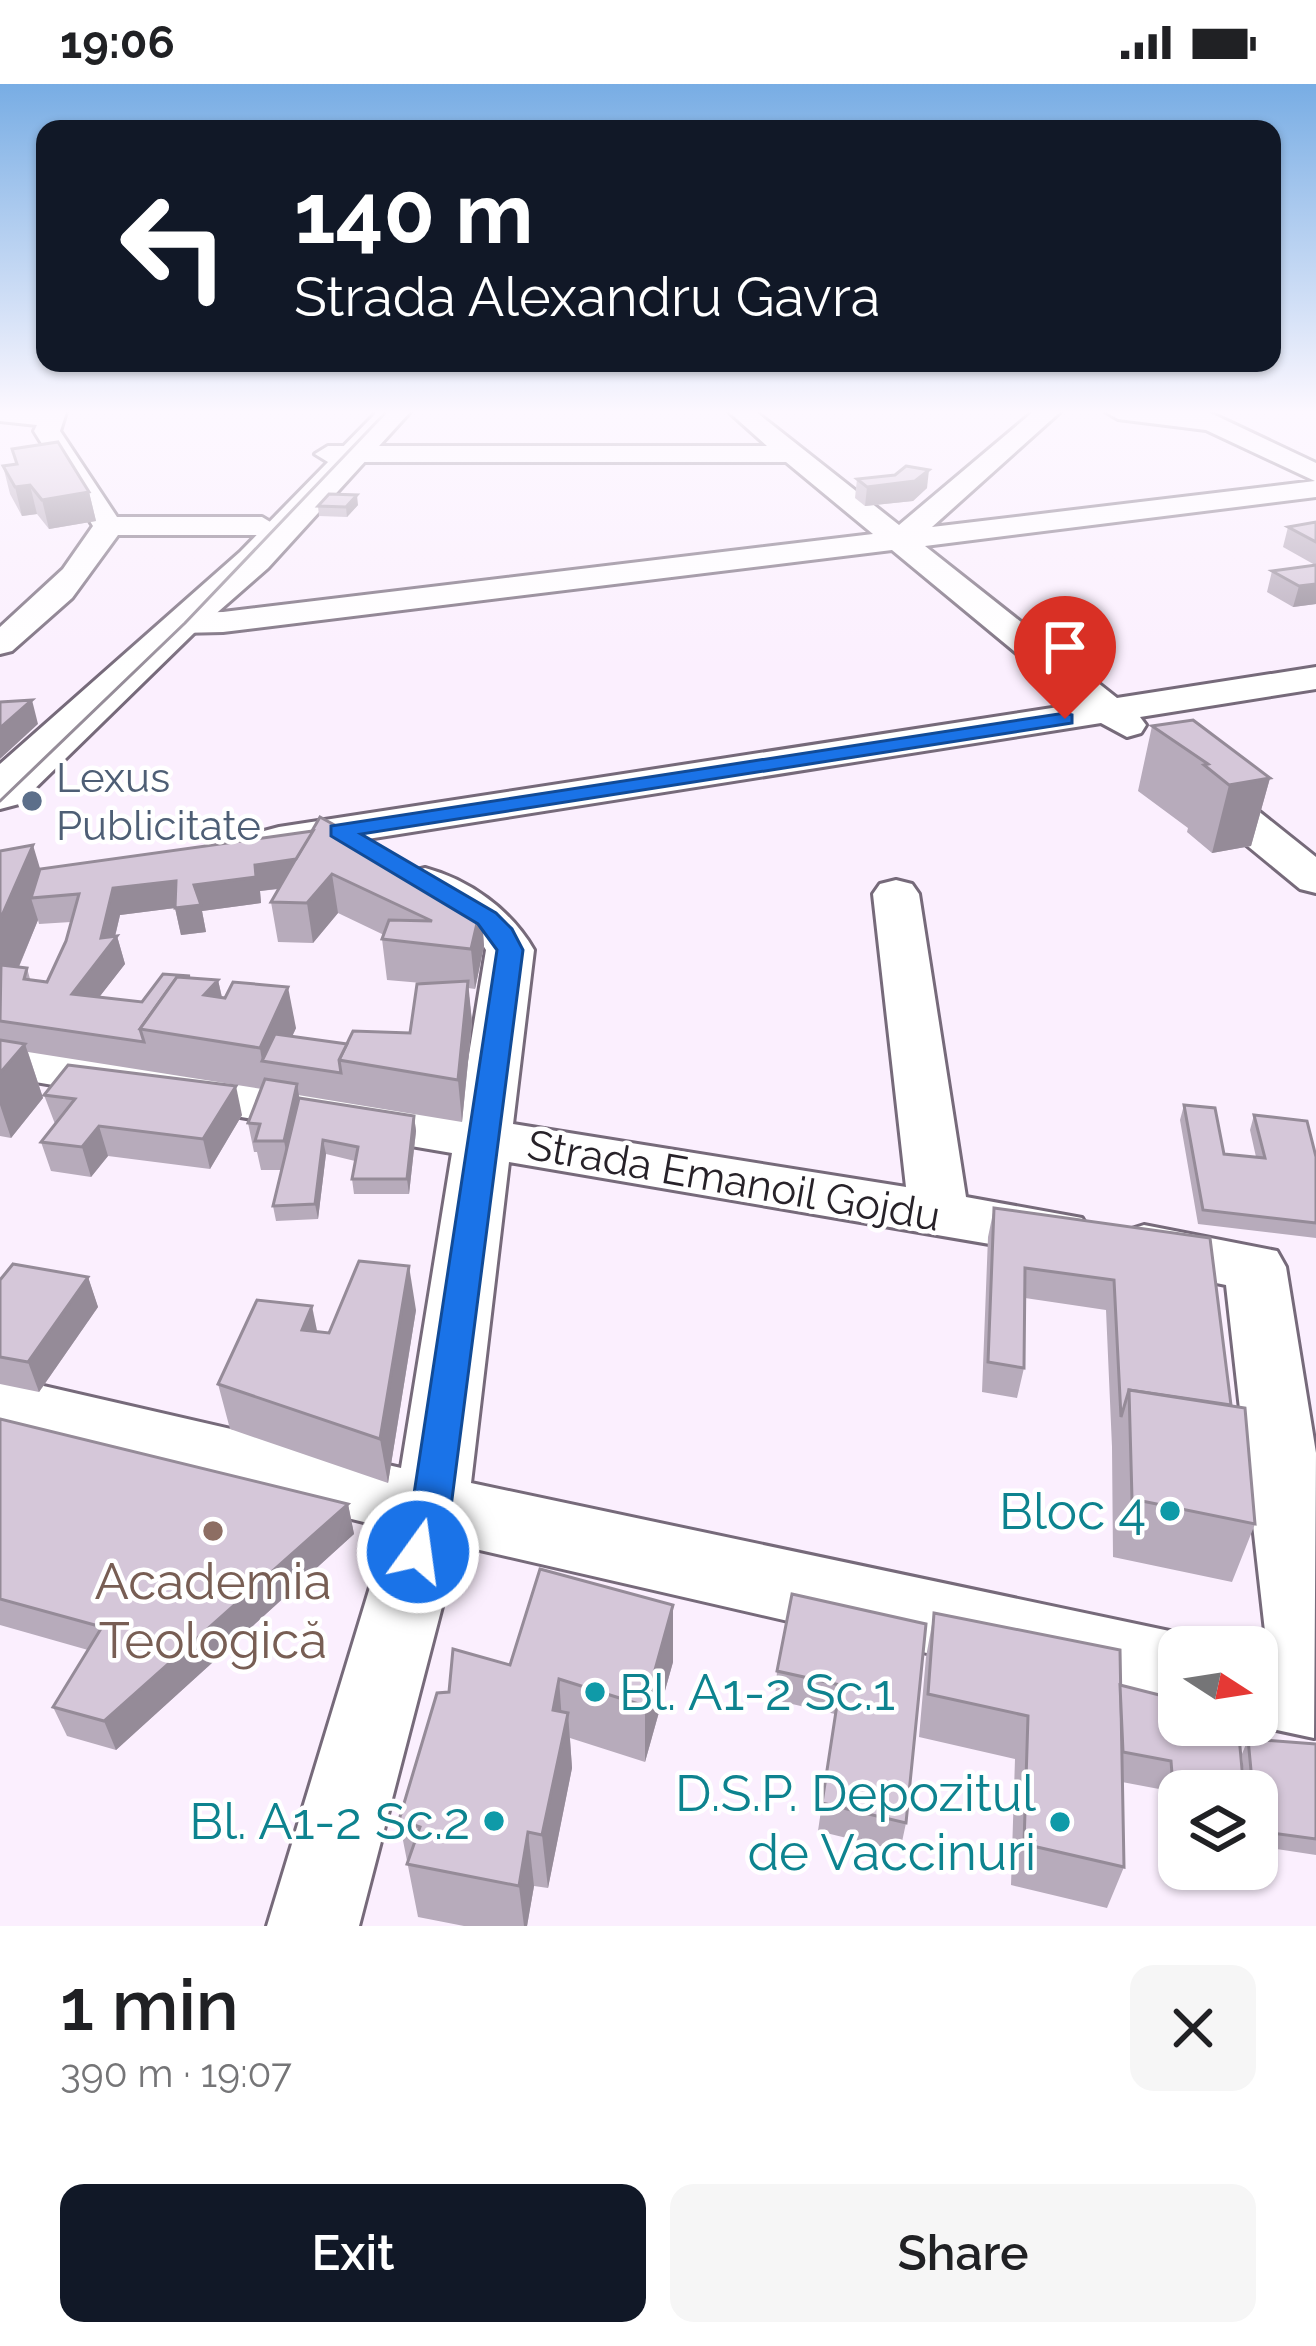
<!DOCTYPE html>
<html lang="en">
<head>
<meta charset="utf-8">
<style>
  :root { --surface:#fff; --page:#f6f6f6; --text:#202124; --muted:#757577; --accent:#111827 }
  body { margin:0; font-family:Raleway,sans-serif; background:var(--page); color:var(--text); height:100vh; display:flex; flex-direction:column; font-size:45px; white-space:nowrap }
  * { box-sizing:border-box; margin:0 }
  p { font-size:39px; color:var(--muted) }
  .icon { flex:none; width:66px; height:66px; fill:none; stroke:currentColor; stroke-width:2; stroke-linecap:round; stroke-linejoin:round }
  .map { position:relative; height:1842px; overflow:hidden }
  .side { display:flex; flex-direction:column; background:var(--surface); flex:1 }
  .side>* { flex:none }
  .top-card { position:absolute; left:36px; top:36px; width:1245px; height:252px; border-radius:24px; box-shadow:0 3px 9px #0004; background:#111827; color:#fff; overflow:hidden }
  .needle { width:78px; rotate:102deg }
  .fabs { position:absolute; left:1158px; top:1542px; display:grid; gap:24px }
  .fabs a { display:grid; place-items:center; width:120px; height:120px; border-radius:24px; background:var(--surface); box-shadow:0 3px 9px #0004; font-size:60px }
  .pin { position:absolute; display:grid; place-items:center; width:102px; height:102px; color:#fff; margin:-123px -51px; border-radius:50% 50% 50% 0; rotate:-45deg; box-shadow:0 0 12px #0007 }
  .pin .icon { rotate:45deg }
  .me { position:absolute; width:132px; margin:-66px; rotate:14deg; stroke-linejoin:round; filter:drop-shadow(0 0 9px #0008) }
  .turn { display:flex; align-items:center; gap:42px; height:252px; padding:0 60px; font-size:54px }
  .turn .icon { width:156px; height:156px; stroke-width:2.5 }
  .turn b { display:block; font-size:84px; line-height:102px }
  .round { display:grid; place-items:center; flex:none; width:126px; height:126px; border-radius:24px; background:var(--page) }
  .summary { display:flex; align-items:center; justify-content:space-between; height:204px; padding:0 60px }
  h1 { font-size:72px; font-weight:600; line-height:90px }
  .action { display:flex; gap:24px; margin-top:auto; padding:24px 60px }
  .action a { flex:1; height:138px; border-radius:24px; background:var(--accent); color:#fff; font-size:48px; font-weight:600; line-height:138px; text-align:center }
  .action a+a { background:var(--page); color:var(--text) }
  .status { display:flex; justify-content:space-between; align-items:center; height:84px; padding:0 60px; background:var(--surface); direction:ltr }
  .status svg { height:33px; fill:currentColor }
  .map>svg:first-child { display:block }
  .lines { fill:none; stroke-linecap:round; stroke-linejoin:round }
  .minor-casing { stroke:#766a7a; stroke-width:6 }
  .major-casing { stroke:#766a7a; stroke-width:6 }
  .minor { fill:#fff; fill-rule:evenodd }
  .major { fill:#fff; fill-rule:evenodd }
  .tram { stroke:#968d99; stroke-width:3 }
  .wall { fill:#b7abbb; fill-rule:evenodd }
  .shaded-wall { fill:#958b98 }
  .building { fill:#d5c7d9; stroke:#958b98; stroke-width:3 }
  .route { fill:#1a73e8; stroke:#114b97; stroke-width:3 }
  .service-dot { fill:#5c6f8a; stroke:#fff; stroke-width:4.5 }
  .culture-dot { fill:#0f9aa8; stroke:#fff; stroke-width:4.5 }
  .education-dot { fill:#8d6e63; stroke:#fff; stroke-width:4.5 }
  .labels { text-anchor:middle; stroke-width:9; stroke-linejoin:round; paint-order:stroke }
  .service-label { font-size:42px; fill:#4e5e75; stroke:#fff; text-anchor:start }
  .street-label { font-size:42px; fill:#272229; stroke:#fff }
  .near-culture-label { font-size:51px; fill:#0d838f; stroke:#fff; text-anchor:end }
  .near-education-label { font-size:51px; fill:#785e54; stroke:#fff }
</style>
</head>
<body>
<div class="status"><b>19:06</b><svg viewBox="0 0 49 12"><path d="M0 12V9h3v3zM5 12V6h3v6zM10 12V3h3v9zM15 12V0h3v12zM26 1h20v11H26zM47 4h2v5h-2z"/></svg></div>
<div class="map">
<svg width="1316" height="1842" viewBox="0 0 1316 1842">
  <rect width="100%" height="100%" fill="#fbeffe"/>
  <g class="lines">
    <defs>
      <g id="minor">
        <polygon points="0,328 66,328 60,347 117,433 262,433 277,442 262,451 118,451 72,514 12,567 0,570 0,543 63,485 93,442 34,347 37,341 0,337"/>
        <polygon points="729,328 756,328 899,441 1033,328 1060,328 932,443 1315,397 1206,346 1118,335 1106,328 1208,328 1221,334 1316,379 1316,413 925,462 1117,614 1316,583 1316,605 1140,633 1146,641 1141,649 1127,653 1101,639 279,769 264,765 257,756 264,747 279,743 1078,620 892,466 223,548 180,549 163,539 180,529 223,528 873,450 786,378 328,378 315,370 328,362 767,362"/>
        <polygon points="1202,691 1217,694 1316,773 1316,809 1300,805 1187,712 1181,703 1187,694"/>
        <path d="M 425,784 C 470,796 511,826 534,866 L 513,1040 L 906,1103 L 873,810 L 880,800 L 896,796 L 912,800 L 919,810 L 966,1113 L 1082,1134 L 1091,1150 L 1082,1166 L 1060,1172 L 509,1078 L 471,1399 L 1179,1549 L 1209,1563 L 1179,1563 L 1179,1627 L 458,1461 L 359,1842 L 267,1842 L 388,1444 L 0,1348 L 0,1292 L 401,1384 L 452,1069 L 0,992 L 0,958 L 459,1032 L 486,866 C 467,831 423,828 402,798 L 409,788 Z"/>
        <polygon points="1144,1141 1277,1167 1286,1183 1316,1369 1314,1654 1253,1641 1257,1564 1267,1565 1226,1201 1122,1180 1113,1164 1122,1148"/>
      </g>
      <polygon id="major" points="377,328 410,328 268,484 195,548 19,720 0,725 0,680 240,468"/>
    </defs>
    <use href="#minor" class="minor-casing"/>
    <use href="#major" class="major-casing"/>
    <use href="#minor" class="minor"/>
    <use href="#major" class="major"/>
    <polyline class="tram" points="0,717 185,539 386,328"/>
  </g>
  <g class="wall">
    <polygon points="3,382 89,408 96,437 49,445 37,430 22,432 10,410"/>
    <polygon points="895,391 927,404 913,417 865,422 855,414 857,395"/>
    <polygon points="358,421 347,433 319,432 318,422"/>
    <polygon points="1316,438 1316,520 1293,523 1267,508 1272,487 1315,481 1283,463 1288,443"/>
    <polygon points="1152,642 1270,694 1251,762 1212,769 1187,748 1188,744 1138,707"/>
    <path d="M 313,747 L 481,822 L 484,862 L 475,905 L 468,904 L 472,938 L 462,1038 L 298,1011 L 299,1014 L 414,1032 L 416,1047 L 409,1110 L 354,1110 L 352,1095 L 355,1077 L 326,1070 L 318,1135 L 276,1137 L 273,1122 L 282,1086 L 261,1086 L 257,1068 L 254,1068 L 248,1039 L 262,1005 L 28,968 L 43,1014 L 11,1054 L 0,1052 L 0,767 L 40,785 ZM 279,805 L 271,818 L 278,858 L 313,859 L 338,829 L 384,851 L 382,855 L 387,896 L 422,899 L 410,949 L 347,960 L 292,952 L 296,944 L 222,913 L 218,896 L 190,894 L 142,918 L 99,913 L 125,880 L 117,852 L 115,853 L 120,831 L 175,824 L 181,851 L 206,848 L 202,827 L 261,819 L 260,807 ZM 38,836 L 39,840 L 71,838 L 66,857 L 47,898 L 30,895 L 27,884 L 19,883 Z"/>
    <polygon points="44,1011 242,1031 210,1085 108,1072 91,1093 51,1087 41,1058 55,1040"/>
    <polygon points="1184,1021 1224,1070 1256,1073 1250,1046 1254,1031 1316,1073 1316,1154 1198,1140 1180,1036"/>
    <polygon points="994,1124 1210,1154 1231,1321 1255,1440 1232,1498 1113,1473 1112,1363 1106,1226 1025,1214 1024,1284 1017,1314 982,1308 988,1153"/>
    <polygon points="88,1193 98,1223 39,1308 0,1300 0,1196"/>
    <polygon points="416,1226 388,1399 230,1345 218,1300 317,1248 329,1249"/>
    <polygon points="0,1335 348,1420 354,1450 116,1666 67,1652 53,1623 88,1566 0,1541"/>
    <polygon points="673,1521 673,1578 645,1678 570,1654 572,1684 548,1804 534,1802 527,1842 464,1842 418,1833 399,1736 449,1608 510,1581"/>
    <polygon points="934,1529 1120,1601 1179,1616 1179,1785 1242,1785 1236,1797 1165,1782 1159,1705 1122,1698 1124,1783 1107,1824 1011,1801 1015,1675 919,1653 926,1573"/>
    <polygon points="926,1540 906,1739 900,1767 818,1747 835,1630 775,1616 777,1587"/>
    <polygon points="1248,1655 1316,1660 1316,1771 1257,1762 1257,1707 1245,1707 1242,1670"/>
  </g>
  <g class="shaded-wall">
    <polygon points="929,386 927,404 913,417 865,422 867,403"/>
    <polygon points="30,401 37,430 22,432 15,403"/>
    <polygon points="89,408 96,437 49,445 42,416"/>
    <polygon points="357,411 358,421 347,433 346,423"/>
    <polygon points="1316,500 1316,520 1293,523 1299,502"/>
    <polygon points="32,616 38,640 0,675 0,644"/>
    <polygon points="1270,694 1251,762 1212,769 1229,701"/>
    <polygon points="33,761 48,811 31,814 38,836 0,928 0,822"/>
    <polygon points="303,774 307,801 260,807 261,819 202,827 206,848 181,851 175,824 120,831 114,856 117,852 125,880 80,938 72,910 113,804 176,797 194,801 255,781"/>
    <polygon points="332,790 338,829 313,859 307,819"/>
    <polygon points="481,822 484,862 475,905 471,865"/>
    <polygon points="218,896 227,937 204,911"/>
    <polygon points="468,897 472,938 462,1038 458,996"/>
    <polygon points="288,903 296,944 280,980 262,977 260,964"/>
    <polygon points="25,960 43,1014 11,1054 0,1021 0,989"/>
    <polygon points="297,1000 302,1029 290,1086 284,1057"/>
    <polygon points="236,1002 242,1031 210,1085 203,1055"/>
    <polygon points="414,1032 416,1047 409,1110 407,1095"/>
    <polygon points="99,1042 108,1072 91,1093 82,1063"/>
    <polygon points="323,1056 326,1070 318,1135 315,1120"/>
    <polygon points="409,1182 416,1226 388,1399 380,1355"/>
    <polygon points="88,1193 98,1223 39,1308 28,1278"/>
    <polygon points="312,1222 321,1266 302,1246"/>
    <polygon points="348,1420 354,1450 116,1666 104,1637"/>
    <polygon points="673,1521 673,1578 645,1678 645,1622"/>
    <polygon points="559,1595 563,1651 568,1629 572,1684 548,1804 542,1751 553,1626"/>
    <polygon points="528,1748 534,1802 527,1842 524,1842 519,1802"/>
  </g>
  <g class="building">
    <polygon points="58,358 89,408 42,416 30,401 15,403 3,382 17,380 12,365"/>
    <polygon points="906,382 929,386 915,397 867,403 857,395 895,391"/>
    <polygon points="329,410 357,411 346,423 318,422"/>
    <polygon points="1316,438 1316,458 1288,443"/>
    <polygon points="1316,481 1316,500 1299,502 1272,487"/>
    <polygon points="32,616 0,644 0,618"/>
    <polygon points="1193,636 1270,694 1229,701 1204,681 1208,680 1152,642"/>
    <polygon points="320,733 481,822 471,865 382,855 389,836 432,837 332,790 307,819 271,818"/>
    <polygon points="313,747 296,775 255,781 256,793 194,801 201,821 175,824 176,797 113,804 101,854 117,852 72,910 142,918 163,890 190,892 177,893 140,945 144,958 0,937 1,881 27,884 24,895 47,898 66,857 79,810 31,814 40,785"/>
    <polygon points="33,761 0,836 0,767"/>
    <polygon points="177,893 218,896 204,911 225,914 233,898 288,903 260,964 140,945"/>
    <polygon points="468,897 458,996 339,976 353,947 410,949 417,900"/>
    <polygon points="275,950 347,960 339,976 341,989 262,977"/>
    <polygon points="0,956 25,960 0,989"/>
    <polygon points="68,981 236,1002 203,1055 99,1042 82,1063 41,1058 75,1015 44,1011"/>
    <polygon points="265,995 297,1000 284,1057 255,1057 260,1040 248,1039"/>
    <polygon points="299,1014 414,1032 407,1095 352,1095 358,1063 323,1056 315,1120 273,1122"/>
    <polygon points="1184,1021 1215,1024 1224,1070 1265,1074 1254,1031 1307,1037 1316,1073 1316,1139 1203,1126"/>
    <polygon points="994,1124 1210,1154 1231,1321 1129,1306 1121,1333 1114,1196 1025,1184 1024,1284 988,1278"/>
    <polygon points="359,1177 409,1182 380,1355 218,1300 257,1216 312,1222 302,1246 329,1249"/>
    <polygon points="13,1180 88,1193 28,1278 0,1273 0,1196"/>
    <polygon points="1129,1306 1245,1324 1255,1440 1132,1415"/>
    <polygon points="0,1335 348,1420 104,1637 53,1623 102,1543 0,1515"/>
    <polygon points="540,1485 673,1521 645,1622 559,1595 553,1626 568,1629 542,1751 528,1748 519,1802 407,1780 420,1743 399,1736 437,1609 449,1608 453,1565 510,1581"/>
    <polygon points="792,1510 926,1540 906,1739 822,1719 840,1601 777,1587"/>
    <polygon points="934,1529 1120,1566 1124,1783 1024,1760 1028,1632 928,1610"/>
    <polygon points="1120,1601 1179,1616 1179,1641 1238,1641 1244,1707 1179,1707 1179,1755 1177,1754 1171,1677 1123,1668"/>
    <polygon points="1248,1655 1316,1660 1316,1755 1257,1747 1257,1707 1253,1707"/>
  </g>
  <linearGradient id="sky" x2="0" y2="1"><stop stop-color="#78ade4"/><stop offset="0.56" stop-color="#fdf8ff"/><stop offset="1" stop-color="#fdf8ff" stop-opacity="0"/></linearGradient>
  <rect width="1316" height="586" fill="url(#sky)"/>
  <polygon class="route" points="1065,629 1072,631 1072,639 361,750 496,829 512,845 523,866 451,1423 433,1481 418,1487 404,1481 398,1468 412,1423 497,866 478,840 331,752 331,742"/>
  <circle class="service-dot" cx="32" cy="717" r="12"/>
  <g class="culture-dot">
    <circle cx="1170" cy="1427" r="12"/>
    <circle cx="595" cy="1608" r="12"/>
    <circle cx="494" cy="1737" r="12"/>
    <circle cx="1060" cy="1738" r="12"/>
  </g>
  <circle class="education-dot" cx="213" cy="1447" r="12"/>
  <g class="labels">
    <g class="service-label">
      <text x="56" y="708">Lexus<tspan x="56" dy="48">Publicitate</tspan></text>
    </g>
    <g class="street-label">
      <text transform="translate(734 1096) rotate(10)" y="15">Strada Emanoil Gojdu</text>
    </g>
    <g class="near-culture-label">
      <text x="1146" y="1445">Bloc 4</text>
      <text x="619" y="1626" text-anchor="start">Bl. A1-2 Sc.1</text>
      <text x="1036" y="1727">D.S.P. Depozitul<tspan x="1036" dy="59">de Vaccinuri</tspan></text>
      <text x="470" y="1755">Bl. A1-2 Sc.2</text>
    </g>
    <g class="near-education-label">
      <text x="213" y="1515">Academia<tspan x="213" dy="59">Teologică</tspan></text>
    </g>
  </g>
</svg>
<div class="fabs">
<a><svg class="needle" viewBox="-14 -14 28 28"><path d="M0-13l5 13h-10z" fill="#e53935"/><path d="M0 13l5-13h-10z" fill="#757577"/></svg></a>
<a><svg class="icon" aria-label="layers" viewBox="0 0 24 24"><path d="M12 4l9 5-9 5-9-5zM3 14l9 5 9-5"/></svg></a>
</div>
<div class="pin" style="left:1065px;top:635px;background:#d93025"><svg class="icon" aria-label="arrive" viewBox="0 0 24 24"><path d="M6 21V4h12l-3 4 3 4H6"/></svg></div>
<svg class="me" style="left:418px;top:1468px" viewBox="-20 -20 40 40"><circle r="17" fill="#1a73e8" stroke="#fff" stroke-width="3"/><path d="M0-11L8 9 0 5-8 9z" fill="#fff"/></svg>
<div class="top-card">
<div class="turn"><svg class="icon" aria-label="left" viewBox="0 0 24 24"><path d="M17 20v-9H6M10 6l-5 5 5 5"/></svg><div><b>140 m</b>Strada Alexandru Gavra</div></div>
</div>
</div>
<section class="side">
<div class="summary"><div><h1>1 min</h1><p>390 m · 19:07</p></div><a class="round"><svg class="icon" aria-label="close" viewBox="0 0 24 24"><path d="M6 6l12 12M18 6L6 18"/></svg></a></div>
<div class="action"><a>Exit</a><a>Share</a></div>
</section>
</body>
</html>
